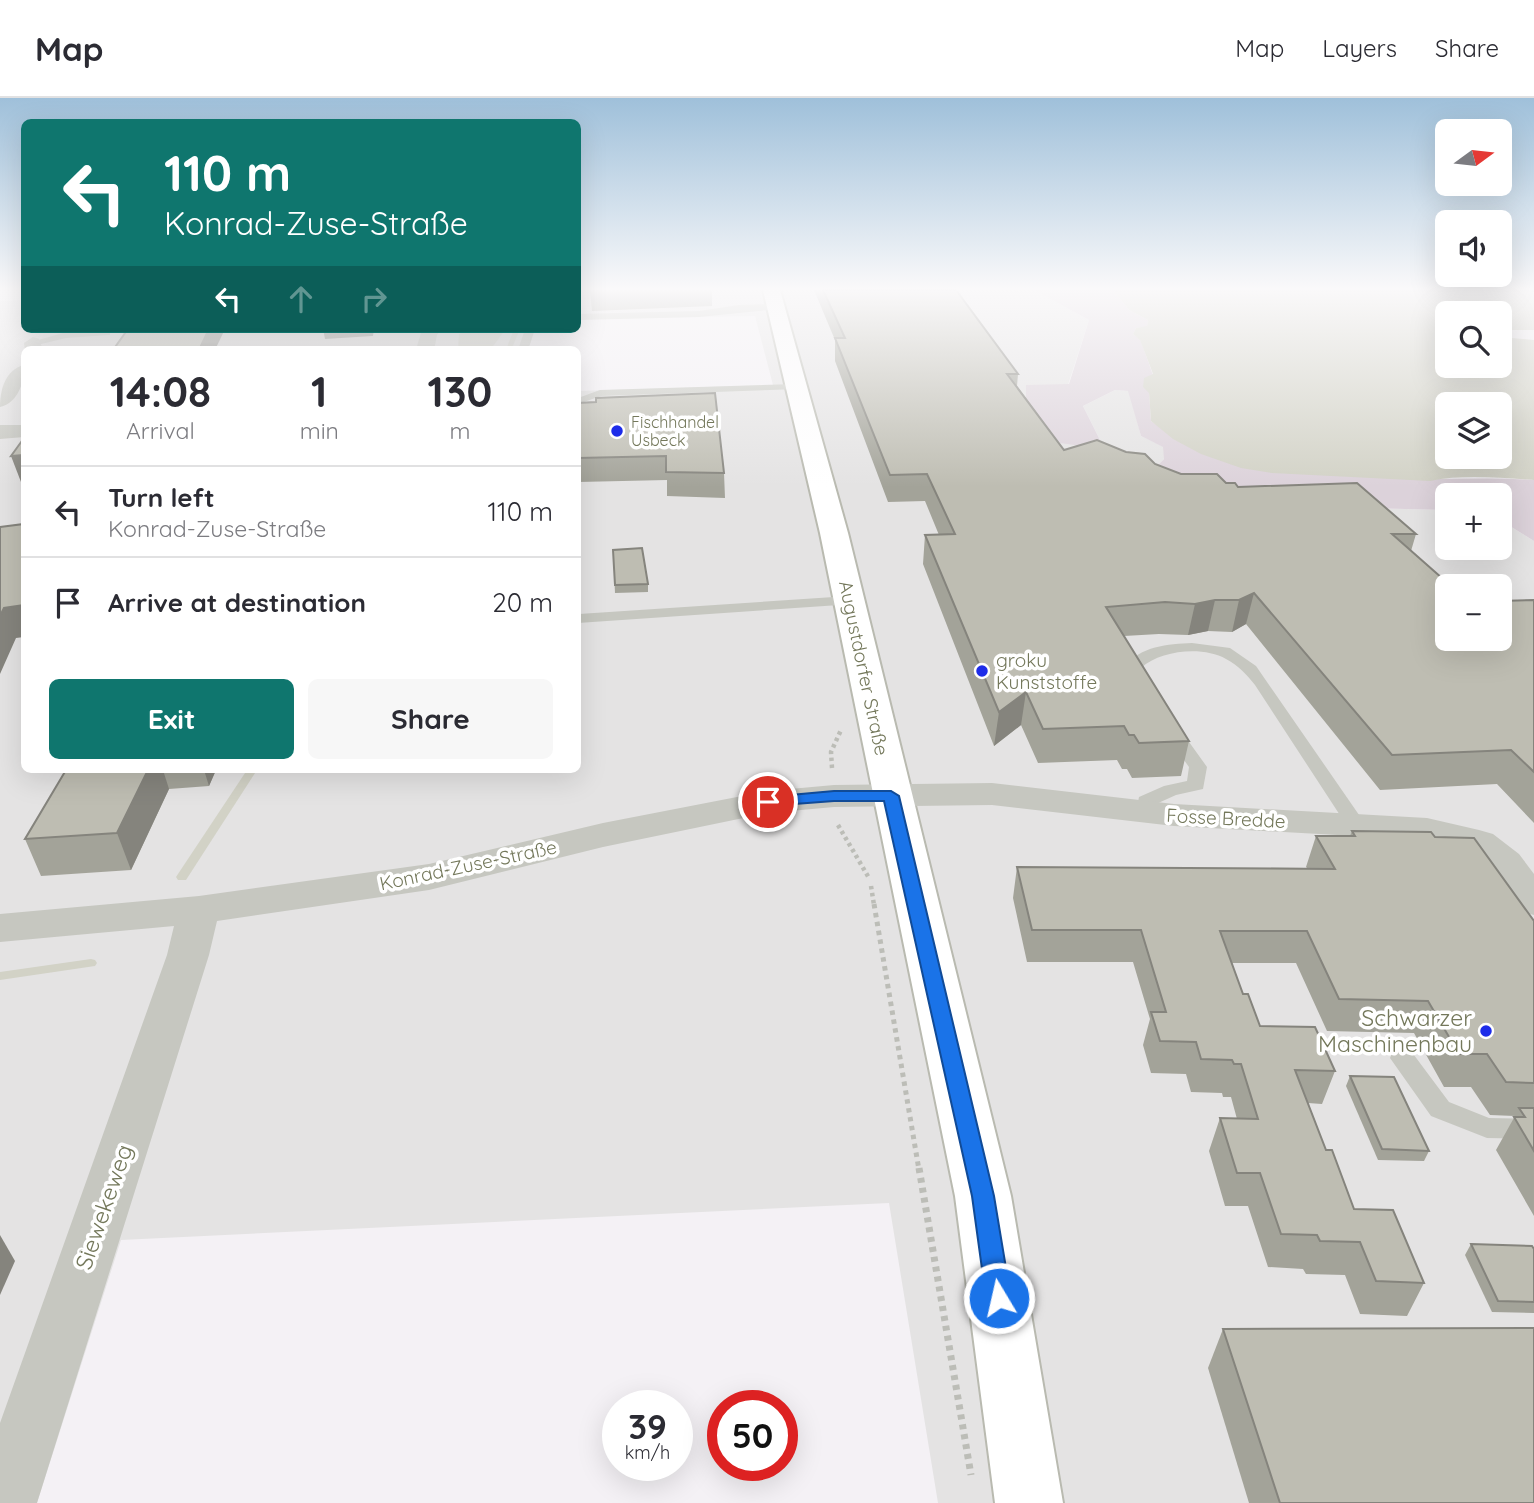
<!DOCTYPE html>
<html lang="en">
<head>
<meta charset="utf-8">
<style>
  :root { --surface:#fff; --page:#f7f7f7; --text:#2b2b33; --muted:#7c7c81; --line:#e1e1e2; --accent:#0f766e }
  body { margin:0; font-family:Quicksand,sans-serif; background:var(--page); color:var(--text); height:100vh; display:flex; flex-direction:column; font-size:26px; white-space:nowrap }
  * { box-sizing:border-box; margin:0 }
  p { font-size:23px; color:var(--muted) }
  .icon { flex:none; width:38px; height:38px; fill:none; stroke:currentColor; stroke-width:2; stroke-linecap:round; stroke-linejoin:round }
  .map { position:relative; flex:1; overflow:hidden }
  .panel { position:absolute; left:21px; top:248px; width:560px; height:427px; display:flex; flex-direction:column; background:var(--surface); border-radius:10px; box-shadow:0 7px 28px #0002 }
  .panel>* { flex:none }
  .banner { position:absolute; left:21px; top:21px; width:560px; height:214px; border-radius:10px; box-shadow:0 7px 28px #0002; background:#0f766e; color:#fff; overflow:hidden }
  .needle { width:46px; rotate:75deg }
  .controls { position:absolute; left:1435px; top:21px; display:grid; gap:14px }
  .controls a { display:grid; place-items:center; width:77px; height:77px; border-radius:10px; background:var(--surface); box-shadow:0 7px 28px #0002; font-size:35px }
  .speed { position:absolute; left:602px; top:1292px; display:flex; gap:14px; font-size:35px; font-weight:700; text-align:center }
  .speed>* { display:grid; place-content:center; width:91px; height:91px; border-radius:50%; background:var(--surface); box-shadow:0 7px 28px #0002; line-height:1 }
  .speed small { font-size:18px; font-weight:400 }
  .speed .limit { border:10px solid #d22; background:#fff; color:#111 }
  .pin { position:absolute; display:grid; place-items:center; width:60px; height:60px; color:#fff; margin:-30px; border:4px solid #fff; border-radius:50%; box-shadow:0 2px 7px #0007 }
  .me { position:absolute; width:77px; margin:-38px; rotate:351deg; stroke-linejoin:round; filter:drop-shadow(0 0 5px #0008) }
  .turn { display:flex; align-items:center; gap:24px; height:147px; padding:0 28px; font-size:32px }
  .turn .icon { width:91px; height:91px; stroke-width:2.5 }
  .turn b { display:block; font-size:49px; line-height:60px }
  .lanes { display:flex; align-items:center; height:66px; padding:0 28px; background:#0003; justify-content:center; gap:35px; direction:ltr }
  .lanes .off { opacity:.35 }
  .eta { display:flex; justify-content:space-evenly; align-items:center; height:119px; text-align:center }
  .eta b { font-size:42px; font-weight:700; line-height:49px }
  .cta { display:flex; gap:14px; margin-top:auto; padding:14px 28px }
  .cta a { flex:1; height:80px; border-radius:10px; background:var(--accent); color:#fff; font-size:28px; font-weight:700; line-height:80px; text-align:center }
  .cta a+a { background:var(--page); color:var(--text) }
  ul { padding:0; list-style:none }
  li { display:flex; align-items:center; gap:21px; height:91px; padding:0 28px; border-top:2px solid var(--line) }
  li div { flex:1 }
  li b { display:block; font-size:26px }
  li em { font-style:normal }
  header { display:flex; align-items:center; gap:42px; box-sizing:border-box; height:98px; padding:0 35px; background:var(--surface); border-bottom:2px solid var(--line) }
  header strong { font-size:33px }
  nav { display:flex; gap:38px; margin-inline-start:auto; font-size:24px }
  .map>svg:first-child { display:block }
  .built { fill:#e4e3e3; fill-rule:evenodd }
  .green { fill:#dcd2da }
  .water { fill:#d2d2c6; fill-rule:evenodd }
  .lines { fill:none; stroke-linecap:round; stroke-linejoin:round }
  .stream { fill:#d2d2c6; fill-rule:evenodd }
  .secondary-casing { stroke:#b9bab0; stroke-width:4 }
  .path-far2 { stroke:#bcbdb7; stroke-width:4.5; stroke-dasharray:3.5 3.5; stroke-linecap:butt }
  .path-far1 { stroke:#bcbdb7; stroke-width:5; stroke-dasharray:4.5 4.5; stroke-linecap:butt }
  .path { stroke:#bcbdb7; stroke-width:7; stroke-dasharray:5 5; stroke-linecap:butt }
  .lane { fill:#c6c7c0; fill-rule:evenodd }
  .street { fill:#c6c7c0; fill-rule:evenodd }
  .secondary { fill:#fff; fill-rule:evenodd }
  .wall { fill:#a3a399 }
  .shaded-wall { fill:#85847d }
  .building { fill:#bebdb2; stroke:#85847d; stroke-width:2 }
  .route { fill:#1a73e8; stroke:#114b97; stroke-width:2 }
  .poi-dot { fill:#1d2ce9; stroke:#fff; stroke-width:2.5 }
  .labels { text-anchor:middle; stroke-width:7; stroke-linejoin:round; paint-order:stroke }
  .far-poi-label { font-size:16px; fill:#74785b; stroke:#fff; text-anchor:start }
  .poi-label { font-size:19px; fill:#74785b; stroke:#fff; text-anchor:start }
  .street-label { font-size:19px; fill:#74785b; stroke:#fff }
  .near-poi-label { font-size:23px; fill:#74785b; stroke:#fff; text-anchor:end }
  .near-street-label { font-size:23px; fill:#74785b; stroke:#fff }
</style>
</head>
<body>
<header>
<strong>Map</strong>
<nav><a>Map</a><a>Layers</a><a>Share</a></nav>
</header>
<div class="map">
<svg width="1534" height="1405" viewBox="0 0 1534 1405">
  <rect width="100%" height="100%" fill="#f4f1f5"/>
  <path class="built" d="M 578,192 L 1034,192 L 1089,222 L 1068,287 L 1027,287 L 1102,346 L 1083,308 L 1115,292 L 1129,293 L 1141,338 L 1164,349 L 1164,361 L 1158,367 L 1238,407 L 1447,412 L 1447,450 L 1500,450 L 1500,422 L 1534,443 L 1534,1405 L 938,1405 L 889,1105 L 121,1142 L 37,1405 L 0,1405 L 0,203 L 24,202 L 24,231 L 535,231 L 528,252 L 24,252 L 24,672 L 578,672 L 578,293 L 773,287 L 755,218 L 578,221 ZM 1447,488 L 1500,488 L 1500,541 L 1447,541 Z"/>
  <path class="green" d="M 1034,192 L 1113,192 L 1129,212 L 1148,222 L 1147,229 L 1136,230 L 1133,236 L 1140,241 L 1153,277 L 1149,294 L 1151,323 L 1183,345 C 1245,356 1311,373 1373,379 C 1427,384 1480,378 1534,382 L 1534,443 L 1500,422 L 1500,397 L 1447,397 L 1447,412 L 1238,407 L 1157,368 L 1164,361 L 1163,349 L 1141,338 L 1128,293 L 1115,292 L 1083,308 L 1102,346 L 1096,350 L 1060,345 L 1026,303 L 1026,287 L 1069,286 L 1089,222 Z"/>
  <g class="water">
    <path d="M 1113,192 L 1534,192 L 1534,232 L 1500,232 L 1500,215 L 1447,217 L 1441,214 L 1439,217 L 1446,219 L 1445,226 L 1439,227 L 1447,230 L 1447,268 L 1500,268 L 1500,239 L 1534,242 L 1534,382 C 1500,380 1464,376 1430,383 L 1272,375 L 1241,370 L 1201,356 L 1173,341 L 1151,323 L 1149,295 L 1143,289 L 1144,280 L 1153,276 L 1140,242 L 1133,236 L 1136,230 L 1147,228 L 1148,222 L 1129,212 ZM 1447,306 L 1500,306 L 1500,359 L 1447,359 Z"/>
    <polygon points="469,231 506,231 490,252 458,252 459,236"/>
  </g>
  <g class="lines">
    <g class="stream">
      <polygon points="514,231 520,231 512,250 509,252 502,252 507,249"/>
      <polygon points="247,672 257,672 186,782 178,782 176,779"/>
      <polygon points="91,861 95,862 97,865 95,868 0,882 0,874"/>
    </g>
    <defs>
      <polygon id="secondary" points="763,192 780,192 848,435 1011,1098 1063,1405 995,1405 955,1098 820,435"/>
    </defs>
    <use href="#secondary" class="secondary-casing"/>
    <g class="path-far2">
      <polyline points="832,670 831,654 841,632"/>
      <polyline points="838,727 869,780"/>
      <polyline points="871,788 874,807"/>
    </g>
    <polyline class="path-far1" points="874,806 919,1072"/>
    <polyline class="path" points="919,1070 971,1377"/>
    <g class="lane">
      <polygon points="775,206 778,207 778,211 699,219 578,222 578,216 699,213 739,207"/>
      <polygon points="525,231 535,231 528,252 518,252"/>
      <polygon points="107,232 110,233 110,237 66,240 33,248 28,245 66,234"/>
      <polygon points="795,286 799,287 799,291 601,298 578,306 578,300 600,292"/>
      <polygon points="849,498 857,503 854,506 578,525 579,516"/>
      <path d="M 1192,545 L 1230,550 L 1256,568 L 1366,727 L 1363,731 L 1349,731 L 1255,587 C 1247,577 1238,567 1226,561 C 1203,548 1161,552 1141,570 L 1148,585 L 1146,589 L 1134,589 L 1125,569 C 1140,548 1168,546 1192,545 Z"/>
      <polygon points="1173,629 1179,630 1207,669 1203,691 1176,697 1156,706 1153,718 1139,718 1136,714 1139,699 1164,688 1187,683 1189,669 1164,634"/>
      <polygon points="1402,951 1411,953 1449,1004 1489,1020 1534,1021 1534,1041 1487,1040 1431,1018 1390,960 1393,953"/>
    </g>
    <g class="street">
      <polygon points="422,231 442,231 437,237 434,252 416,252"/>
      <polygon points="33,239 39,241 43,252 25,252 24,245"/>
      <path d="M 24,267 C 25,283 18,305 0,309 C 0,292 5,272 24,267 Z"/>
      <polygon points="0,327 24,327 24,339 0,341"/>
      <polygon points="992,685 1174,706 1427,720 1479,732 1493,736 1519,756 1534,776 1534,817 1520,813 1491,774 1465,752 1427,742 1174,728 992,707 834,709 768,715 603,749 429,792 217,823 209,857 37,1405 0,1405 0,1325 167,857 174,828 0,844 0,816 199,798 429,766 603,725 768,693 834,687"/>
    </g>
    <use href="#secondary" class="secondary"/>
  </g>
  <g class="wall">
    <polygon points="590,192 712,192 712,208 592,213"/>
    <polygon points="814,192 956,192 1018,276 1017,288 1064,352 1155,366 1181,376 1226,385 1416,436 1411,453 1447,541 1534,502 1534,725 1497,686 1380,692 1246,526 1232,534 1208,533 1188,537 1159,536 1124,538 1189,643 1181,678 1132,680 1127,671 1122,671 1117,662 1038,665 1021,627 994,648 923,466 925,437 939,437 925,403 888,404 835,263 835,242"/>
    <polygon points="578,305 724,375 725,400 667,398 667,382 578,384"/>
    <polygon points="613,452 648,486 648,494 615,495"/>
    <polygon points="66,672 216,672 209,688 169,691 131,772 41,778 25,741"/>
    <polygon points="1352,733 1435,739 1534,823 1534,1118 1496,1052 1515,1018 1490,1017 1471,989 1444,989 1414,935 1327,933 1296,865 1232,865 1243,896 1260,928 1335,973 1322,1006 1308,1005 1326,1052 1354,1111 1424,1185 1407,1218 1360,1216 1345,1177 1306,1176 1303,1171 1268,1169 1248,1108 1225,1108 1209,1053 1220,1020 1237,1021 1231,999 1223,999 1222,995 1191,994 1186,976 1151,975 1143,947 1150,921 1133,864 1027,864 1013,800 1017,769 1307,770 1306,769 1316,738 1350,738"/>
    <polygon points="1350,978 1429,1053 1424,1063 1378,1062 1346,988"/>
    <polygon points="1471,1146 1534,1151 1534,1215 1492,1214 1465,1157"/>
    <polygon points="1223,1231 1534,1405 1249,1405 1208,1270"/>
  </g>
  <g class="shaded-wall">
    <polygon points="209,231 225,231 215,252 199,252"/>
    <polygon points="323,231 374,231 373,238 325,241"/>
    <polygon points="24,357 24,384 21,384 11,358"/>
    <polygon points="1254,495 1246,526 1232,534 1239,502"/>
    <polygon points="1215,502 1208,533 1188,537 1195,506"/>
    <polygon points="24,507 24,539 16,540 0,576 0,518 4,510"/>
    <polygon points="1026,594 1021,627 994,648 999,614"/>
    <polygon points="148,672 163,672 169,691 131,772 117,735"/>
    <polygon points="204,672 216,672 209,688"/>
    <polygon points="0,1137 15,1163 0,1197"/>
  </g>
  <g class="building">
    <polygon points="823,192 956,192 1018,276 1007,276 1064,352 1097,342 1126,354 1145,356 1155,366 1181,376 1217,376 1226,385 1235,385 1238,389 1357,385 1416,436 1392,436 1451,488 1447,488 1447,541 1500,541 1500,503 1534,502 1534,674 1511,652 1392,657 1254,495 1239,502 1215,502 1195,506 1165,504 1106,509 1189,643 1139,645 1134,637 1129,637 1124,628 1043,631 1026,594 999,614 925,437 955,436 927,376 890,377 835,240 845,240"/>
    <polygon points="128,231 209,231 199,252 113,252"/>
    <polygon points="715,295 724,375 666,374 666,358 578,360 578,305 596,304 596,300"/>
    <polygon points="24,340 24,357 11,358"/>
    <polygon points="24,426 24,507 4,510 0,518 0,429"/>
    <polygon points="642,450 648,486 615,487 613,452"/>
    <polygon points="66,672 148,672 117,735 25,741"/>
    <polygon points="1352,733 1431,734 1435,739 1474,740 1534,823 1534,985 1506,984 1487,956 1459,956 1428,903 1339,901 1307,833 1220,833 1243,896 1248,896 1260,928 1315,929 1335,973 1295,972 1326,1052 1332,1052 1354,1111 1393,1112 1424,1185 1376,1183 1360,1144 1320,1143 1317,1137 1281,1136 1260,1075 1237,1075 1220,1020 1258,1021 1241,966 1234,966 1232,962 1201,961 1196,944 1160,943 1151,914 1166,914 1141,832 1032,832 1017,769 1335,771 1316,738 1355,738"/>
    <polygon points="1350,978 1394,979 1429,1053 1382,1051"/>
    <polygon points="1519,1010 1534,1010 1534,1053 1514,1019 1525,1019"/>
    <polygon points="1471,1146 1532,1148 1534,1151 1534,1204 1498,1203"/>
    <polygon points="1534,1230 1534,1405 1280,1405 1223,1231"/>
  </g>
  <linearGradient id="sky" x2="0" y2="1"><stop stop-color="#9fc0da"/><stop offset="0.49" stop-color="#faf9fa"/><stop offset="1" stop-color="#faf9fa" stop-opacity="0"/></linearGradient>
  <rect width="1534" height="389" fill="url(#sky)"/>
  <polygon class="route" points="834,693 891,693 899,698 994,1098 1011,1200 1007,1208 999,1212 990,1208 986,1200 972,1098 884,703 834,703 768,708 760,704 768,699"/>
  <g class="poi-dot">
    <circle cx="617" cy="333" r="7"/>
    <circle cx="982" cy="573" r="7"/>
    <circle cx="1486" cy="933" r="7"/>
  </g>
  <g class="labels">
    <g class="far-poi-label">
      <text x="631" y="330">Fischhandel<tspan x="631" dy="18">Usbeck</tspan></text>
    </g>
    <g class="poi-label">
      <text x="996" y="569">groku<tspan x="996" dy="22">Kunststoffe</tspan></text>
    </g>
    <g class="street-label">
      <text transform="translate(864 570) rotate(78)" y="7">Augustdorfer Straße</text>
      <text transform="translate(1226 720) rotate(3)" y="7">Fosse Bredde</text>
      <text transform="translate(468 767) rotate(-12)" y="7">Konrad-Zuse-Straße</text>
    </g>
    <g class="near-poi-label">
      <text x="1472" y="928">Schwarzer<tspan x="1472" dy="26">Maschinenbau</tspan></text>
    </g>
    <g class="near-street-label">
      <text transform="translate(104 1109) rotate(-71)" y="8">Siewekeweg</text>
    </g>
  </g>
</svg>
<div class="controls">
<a><svg class="needle" viewBox="-14 -14 28 28"><path d="M0-13l5 13h-10z" fill="#e53935"/><path d="M0 13l5-13h-10z" fill="#7c7c81"/></svg></a>
<a><svg class="icon" aria-label="sound" viewBox="0 0 24 24"><path d="M4 9h4l5-4v14l-5-4H4zM17 9q2 3 0 6"/></svg></a>
<a><svg class="icon" aria-label="search" viewBox="0 0 24 24"><circle cx="10" cy="10" r="6"/><path d="M15 15l6 6"/></svg></a>
<a><svg class="icon" aria-label="layers" viewBox="0 0 24 24"><path d="M12 4l9 5-9 5-9-5zM3 14l9 5 9-5"/></svg></a>
<a>+</a>
<a>−</a>
</div>
<div class="speed"><div>39<small>km/h</small></div><div class="limit">50</div></div>
<div class="pin" style="left:768px;top:704px;background:#d93025"><svg class="icon" aria-label="arrive" viewBox="0 0 24 24"><path d="M6 21V4h12l-3 4 3 4H6"/></svg></div>
<svg class="me" style="left:999px;top:1200px" viewBox="-20 -20 40 40"><circle r="17" fill="#1a73e8" stroke="#fff" stroke-width="3"/><path d="M0-11L8 9 0 5-8 9z" fill="#fff"/></svg>
<div class="banner">
<div class="turn"><svg class="icon" aria-label="left" viewBox="0 0 24 24"><path d="M17 20v-9H6M10 6l-5 5 5 5"/></svg><div><b>110 m</b>Konrad-Zuse-Straße</div></div>
<div class="lanes"><svg class="icon" aria-label="left" viewBox="0 0 24 24"><path d="M17 20v-9H6M10 6l-5 5 5 5"/></svg><svg class="icon off" aria-label="ahead" viewBox="0 0 24 24"><path d="M12 20V5M6 11l6-6 6 6"/></svg><svg class="icon off" aria-label="right" viewBox="0 0 24 24"><path d="M7 20v-9h11M14 6l5 5-5 5"/></svg></div>
</div>
<section class="panel">
<div class="eta">
<div><b>14:08</b><p>Arrival</p></div>
<div><b>1</b><p>min</p></div>
<div><b>130</b><p>m</p></div>
</div>
<ul>
<li><svg class="icon" aria-label="left" viewBox="0 0 24 24"><path d="M17 20v-9H6M10 6l-5 5 5 5"/></svg><div><b>Turn left</b><p>Konrad-Zuse-Straße</p></div><em>110 m</em></li>
<li><svg class="icon" aria-label="arrive" viewBox="0 0 24 24"><path d="M6 21V4h12l-3 4 3 4H6"/></svg><div><b>Arrive at destination</b></div><em>20 m</em></li>
</ul>
<div class="cta"><a>Exit</a><a>Share</a></div>
</section>
</div>
</body>
</html>
